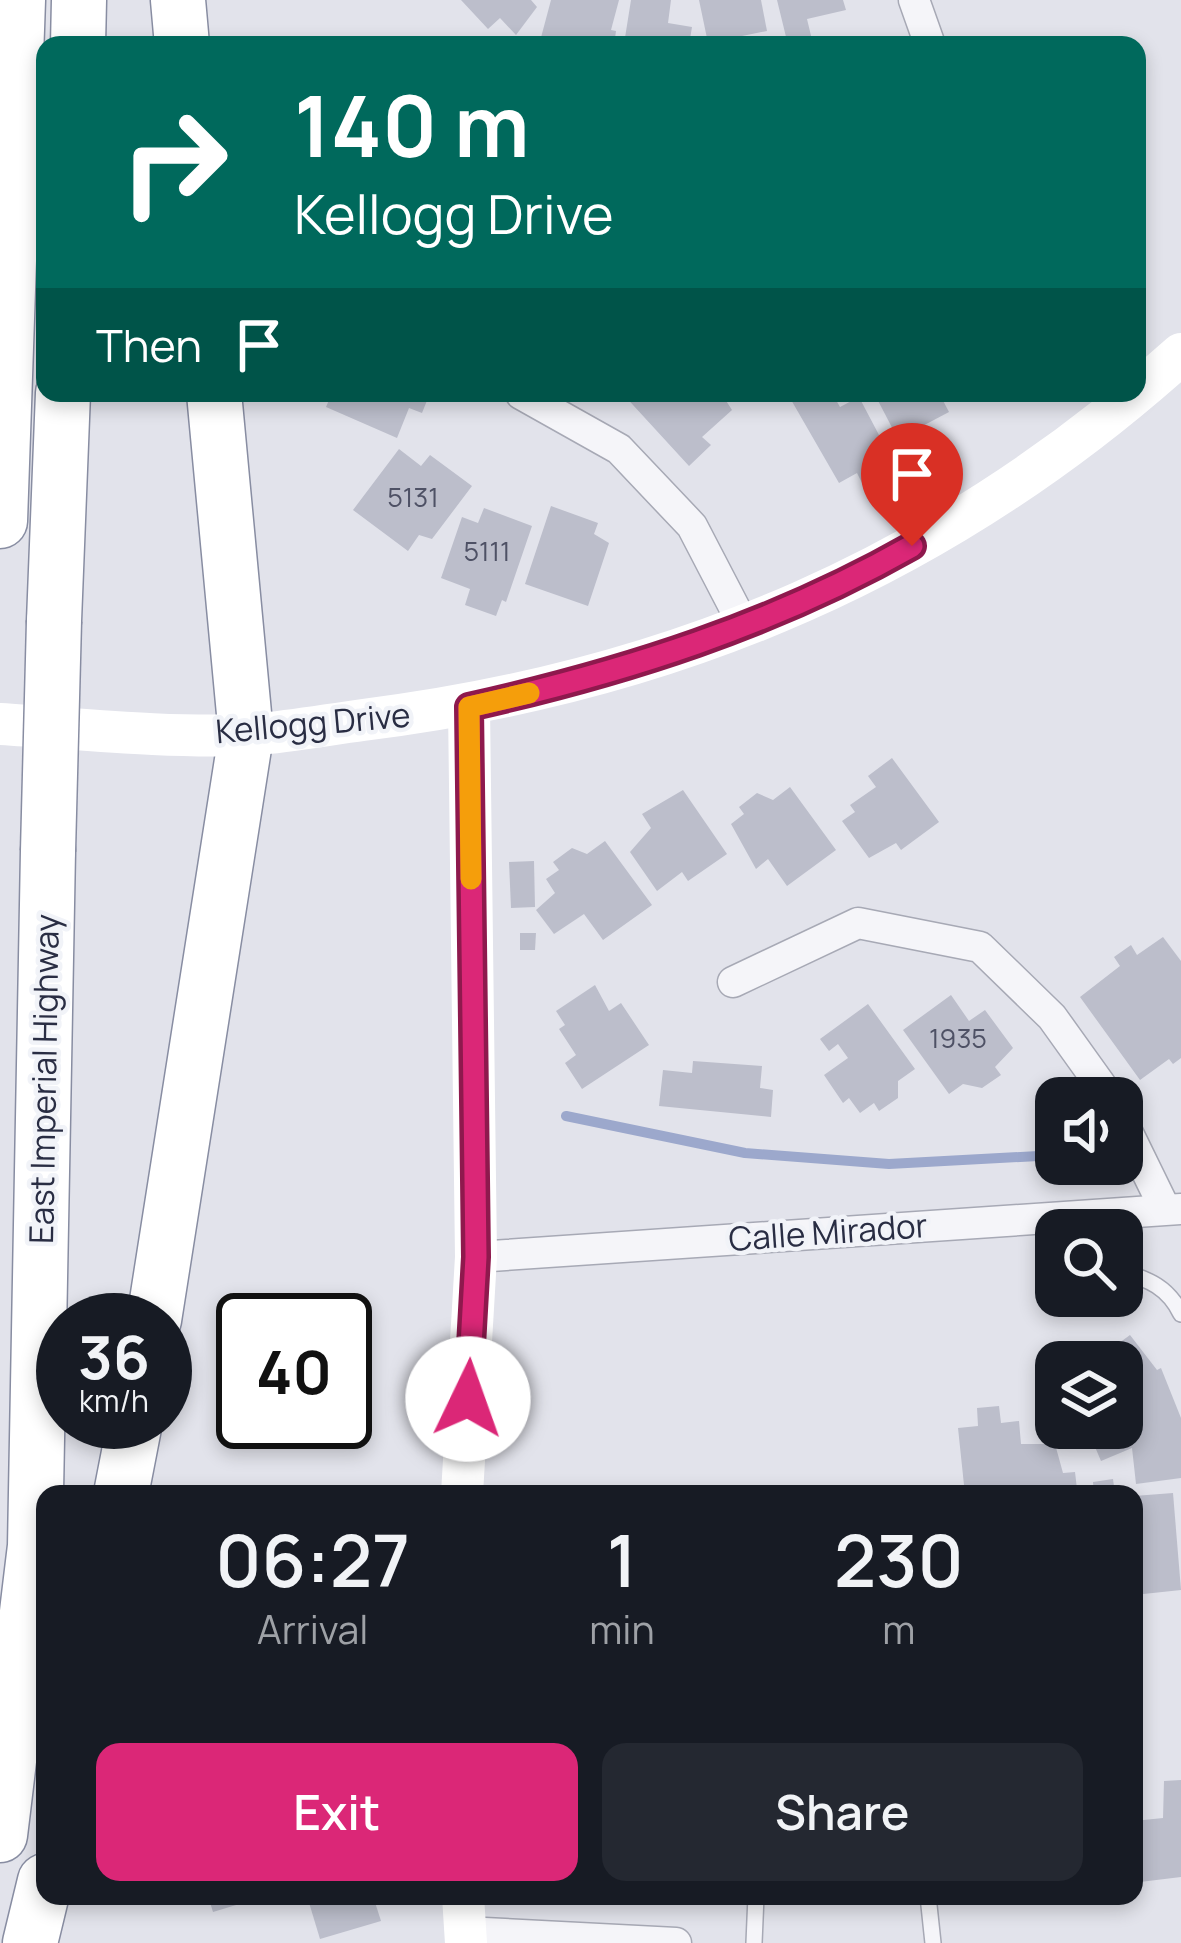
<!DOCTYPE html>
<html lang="en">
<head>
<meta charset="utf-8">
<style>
  :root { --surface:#171b24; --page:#242831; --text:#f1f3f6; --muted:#9ea1a6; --accent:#db2777 }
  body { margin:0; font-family:Manrope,sans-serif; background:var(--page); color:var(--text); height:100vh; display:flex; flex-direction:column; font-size:45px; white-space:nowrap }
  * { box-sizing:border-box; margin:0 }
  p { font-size:39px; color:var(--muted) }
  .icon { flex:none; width:66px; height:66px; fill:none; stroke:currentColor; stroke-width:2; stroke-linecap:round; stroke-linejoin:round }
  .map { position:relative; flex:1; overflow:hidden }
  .details { position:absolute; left:36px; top:1485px; width:1107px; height:420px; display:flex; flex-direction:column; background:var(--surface); border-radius:24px; box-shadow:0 6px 18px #0003 }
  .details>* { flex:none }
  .top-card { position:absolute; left:36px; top:36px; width:1110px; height:366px; border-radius:24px; box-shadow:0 6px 18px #0003; background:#00695c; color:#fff; overflow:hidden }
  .tools { position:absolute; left:1035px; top:1077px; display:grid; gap:24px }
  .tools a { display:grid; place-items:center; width:108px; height:108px; border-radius:24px; background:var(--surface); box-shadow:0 6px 18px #0003; font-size:60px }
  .speed { position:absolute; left:36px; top:1293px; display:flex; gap:24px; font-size:60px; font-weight:700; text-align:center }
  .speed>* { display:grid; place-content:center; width:156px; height:156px; border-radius:50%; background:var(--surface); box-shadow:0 6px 18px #0003; line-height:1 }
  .speed small { font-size:30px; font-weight:400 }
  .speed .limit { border:6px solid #111; border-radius:18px; background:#fff; color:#111 }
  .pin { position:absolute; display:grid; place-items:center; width:102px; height:102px; color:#fff; margin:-123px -51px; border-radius:50% 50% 50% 0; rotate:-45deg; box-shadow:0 0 12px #0007 }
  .pin .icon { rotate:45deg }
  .me { position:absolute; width:132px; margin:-66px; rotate:3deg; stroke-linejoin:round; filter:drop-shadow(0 0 9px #0008) }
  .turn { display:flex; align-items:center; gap:42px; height:252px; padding:0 60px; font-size:54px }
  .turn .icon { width:156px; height:156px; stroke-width:2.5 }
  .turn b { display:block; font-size:84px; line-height:102px }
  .then { display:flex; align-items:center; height:114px; padding:0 60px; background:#0003; gap:24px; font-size:45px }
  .eta { display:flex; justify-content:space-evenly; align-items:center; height:204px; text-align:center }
  .eta b { font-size:72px; font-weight:600; line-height:84px }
  .action { display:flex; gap:24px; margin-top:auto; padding:24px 60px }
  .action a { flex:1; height:138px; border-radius:24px; background:var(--accent); color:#fff; font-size:48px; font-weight:600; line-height:138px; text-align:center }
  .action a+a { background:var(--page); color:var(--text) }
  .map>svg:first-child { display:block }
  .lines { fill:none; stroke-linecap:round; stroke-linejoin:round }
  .stream { stroke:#9ca8cc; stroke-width:10 }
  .building { fill:#bcbecb }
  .lane-casing { stroke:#a7a9b5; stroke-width:18 }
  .street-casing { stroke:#a7a9b5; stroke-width:33 }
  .highway-casing { stroke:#888da2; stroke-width:57 }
  .lane { stroke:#f5f5f9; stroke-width:15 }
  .street { stroke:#f5f5f9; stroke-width:30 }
  .secondary { stroke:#fff; stroke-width:42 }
  .highway { stroke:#fff; stroke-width:54 }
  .highway-bridge-casing { stroke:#888da2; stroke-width:57; stroke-linecap:butt }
  .highway-bridge { stroke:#fff; stroke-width:54 }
  .route-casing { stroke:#8e194d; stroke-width:30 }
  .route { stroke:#db2777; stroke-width:21 }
  .slow { stroke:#f59e0b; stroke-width:21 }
  .labels { text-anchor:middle; stroke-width:9; stroke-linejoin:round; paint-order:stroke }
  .number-label { font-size:27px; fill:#4e5165 }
  .street-label { font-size:33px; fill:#292d43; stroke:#f1f3f8 }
</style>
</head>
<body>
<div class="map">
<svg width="1181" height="1943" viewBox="0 0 1181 1943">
  <rect width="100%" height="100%" fill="#e2e3eb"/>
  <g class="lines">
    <polyline class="stream" points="566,1116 745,1153 889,1164 1056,1155"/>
  </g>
  <g class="building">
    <polygon points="461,0 531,0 537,7 516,35 500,18 488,29"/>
    <polygon points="551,0 619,0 611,30 616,31 614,45 539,45"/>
    <polygon points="631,0 671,0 668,23 692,27 689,45 624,44"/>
    <polygon points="699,0 761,0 767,31 708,43"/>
    <polygon points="777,0 843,0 846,10 807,19 813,44 788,45"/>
    <polygon points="332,393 430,393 422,413 409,408 397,438 326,407"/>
    <polygon points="622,393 721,393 732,410 702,437 711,445 689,466"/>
    <polygon points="799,393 832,393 840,407 859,397 899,473 866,491 857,473 839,483 790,398"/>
    <polygon points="874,393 939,393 949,412 898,439"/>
    <polygon points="399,449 421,466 430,455 472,486 432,539 419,535 408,551 353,510"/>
    <polygon points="551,506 598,523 594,534 609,543 588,606 525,584"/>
    <polygon points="484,508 532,526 506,602 502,600 496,616 465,605 470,589 441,578 462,517 478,523"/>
    <polygon points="892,758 939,822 901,850 896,843 869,858 842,821 855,812 850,805 876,787 868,776"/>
    <polygon points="790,787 836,850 787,886 768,859 756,869 731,824 744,814 739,807 757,793 773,800"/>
    <polygon points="683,790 727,854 688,881 682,872 657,891 630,852 651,828 642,814"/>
    <polygon points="605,841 652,905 603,940 584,914 554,934 536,910 555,893 546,879 559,870 553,862 572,848 587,854"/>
    <polygon points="534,861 535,907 511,908 509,862"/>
    <polygon points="520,933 536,933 535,950 520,950"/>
    <polygon points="1163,937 1181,961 1181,1058 1173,1064 1169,1059 1140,1080 1080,997 1120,966 1114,957 1131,945 1137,955"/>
    <polygon points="595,985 609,1011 621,1003 649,1045 582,1089 565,1063 576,1055 559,1029 565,1025 556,1011"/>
    <polygon points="951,995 969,1021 985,1010 1013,1048 995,1067 1001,1075 982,1088 963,1084 949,1094 903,1030"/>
    <polygon points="868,1004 915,1069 898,1081 898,1098 879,1111 874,1103 860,1113 849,1098 843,1103 824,1075 848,1058 838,1044 829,1051 820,1039"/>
    <polygon points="693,1061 762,1066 760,1088 773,1090 771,1117 659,1106 663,1070 692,1073"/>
    <polygon points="1130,1335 1157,1370 1161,1368 1181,1418 1181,1478 1136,1484 1132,1448 1101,1461 1087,1428 1122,1428 1122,1362 1093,1362"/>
    <polygon points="999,1406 1001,1423 1019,1421 1021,1444 1055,1444 1063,1473 1075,1472 1077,1489 970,1494 969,1485 964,1485 958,1428 978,1426 977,1408"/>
    <polygon points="1113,1479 1115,1494 1094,1494 1093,1482"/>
    <polygon points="1173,1493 1181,1590 1134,1595 1134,1496"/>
    <polygon points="1181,1780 1181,1877 1140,1882 1134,1821 1163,1818 1164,1781"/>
    <polygon points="208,1896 263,1896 263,1897 213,1912"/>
    <polygon points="307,1896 373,1896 381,1921 320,1939"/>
  </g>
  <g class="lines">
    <defs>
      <g id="lane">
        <path d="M 1122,1271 C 1149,1280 1168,1287 1181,1314"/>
        <polyline points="928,1896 933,1943"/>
        <polyline points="754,1943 756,1896"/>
      </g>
      <g id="street">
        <polyline points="914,0 930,45"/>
        <polyline points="521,394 619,449 692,526 745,628"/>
        <polyline points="733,982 858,923 980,947 1052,1017 1110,1098"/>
        <polyline points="1122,1121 1165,1209"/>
        <polyline points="476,1257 1181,1209"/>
        <polyline points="465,1932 676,1943"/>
      </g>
      <g id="highway">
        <polyline points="178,0 182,45"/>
        <polyline points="78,45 79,0"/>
        <polyline points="0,521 18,0"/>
        <polyline points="54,621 63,393"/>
        <polyline points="154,1320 246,735 214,393"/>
        <polyline points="121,1494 135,1422"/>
        <polyline points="0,1835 35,1546 48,851"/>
        <polyline points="30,1943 45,1881"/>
      </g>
    </defs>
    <use href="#lane" class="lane-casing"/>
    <use href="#street" class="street-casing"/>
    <use href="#highway" class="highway-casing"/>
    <use href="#lane" class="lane"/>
    <use href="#street" class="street"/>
    <g class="secondary">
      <path d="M 0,724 C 81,729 165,738 246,735 C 285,733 325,725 363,720 C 676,681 946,566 1181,354"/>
      <polyline points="462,1494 476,1257 469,707"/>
      <polyline points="463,1896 466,1943"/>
    </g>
    <use href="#highway" class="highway"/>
    <defs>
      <polyline id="highway-bridge" points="48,851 54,621"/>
    </defs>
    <use href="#highway-bridge" class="highway-bridge-casing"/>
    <use href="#highway-bridge" class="highway-bridge"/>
  </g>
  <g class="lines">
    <defs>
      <path id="route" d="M 468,1399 L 476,1257 L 469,707 C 625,672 773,625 912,546"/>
    </defs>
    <use href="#route" class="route-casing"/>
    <use href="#route" class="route"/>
    <polyline class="slow" points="471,879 469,707 529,693"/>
  </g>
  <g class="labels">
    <g class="number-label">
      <text x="413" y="507">5131</text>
      <text x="487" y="561">5111</text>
      <text x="958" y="1048">1935</text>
    </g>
    <g class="street-label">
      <text transform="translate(313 723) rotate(-5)" y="12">Kellogg Drive</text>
      <text transform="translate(44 1079) rotate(-89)" y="12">East Imperial Highway</text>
      <text transform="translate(828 1232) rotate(-4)" y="12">Calle Mirador</text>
    </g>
  </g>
</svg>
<div class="tools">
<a><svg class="icon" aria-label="sound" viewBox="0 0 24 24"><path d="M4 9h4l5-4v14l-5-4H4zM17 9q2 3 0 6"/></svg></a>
<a><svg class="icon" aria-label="search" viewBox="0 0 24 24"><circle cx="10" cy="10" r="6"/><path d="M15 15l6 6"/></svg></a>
<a><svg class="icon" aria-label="layers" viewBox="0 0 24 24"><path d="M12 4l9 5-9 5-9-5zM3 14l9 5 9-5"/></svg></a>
</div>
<div class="speed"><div>36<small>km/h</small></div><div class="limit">40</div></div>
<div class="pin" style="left:912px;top:546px;background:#d93025"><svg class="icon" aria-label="arrive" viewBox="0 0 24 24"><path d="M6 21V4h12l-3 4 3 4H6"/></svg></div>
<svg class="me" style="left:468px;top:1399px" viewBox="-20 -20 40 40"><circle r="19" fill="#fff"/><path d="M0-13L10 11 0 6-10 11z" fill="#db2777"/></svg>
<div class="top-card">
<div class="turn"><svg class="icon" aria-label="right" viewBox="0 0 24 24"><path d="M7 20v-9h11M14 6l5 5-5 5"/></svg><div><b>140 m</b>Kellogg Drive</div></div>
<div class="then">Then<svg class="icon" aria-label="arrive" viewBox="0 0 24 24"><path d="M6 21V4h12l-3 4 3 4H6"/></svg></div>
</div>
<section class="details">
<div class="eta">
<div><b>06:27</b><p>Arrival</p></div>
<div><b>1</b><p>min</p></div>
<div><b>230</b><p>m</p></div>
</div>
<div class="action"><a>Exit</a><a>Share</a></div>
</section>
</div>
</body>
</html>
